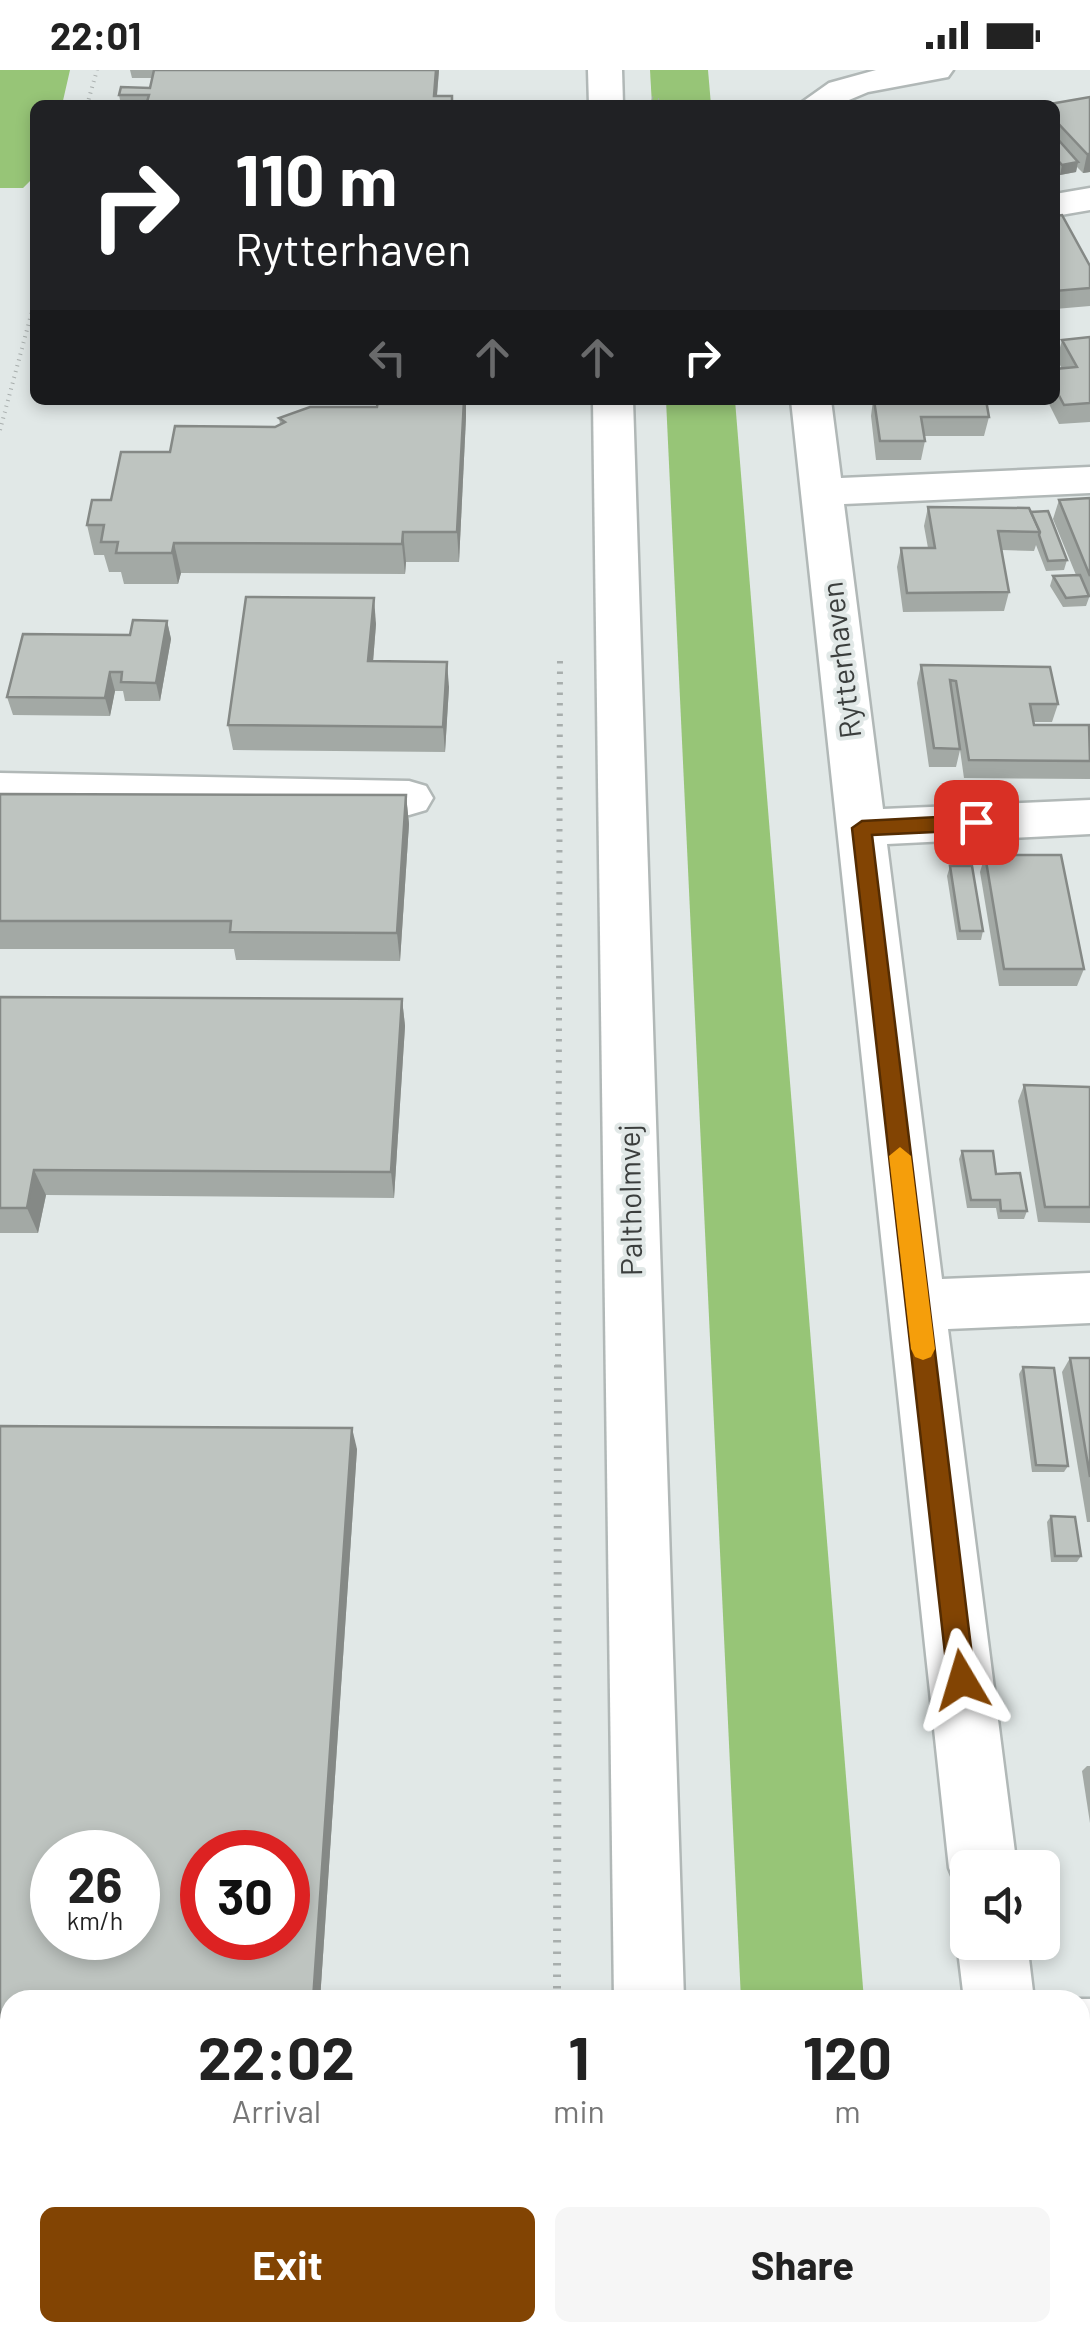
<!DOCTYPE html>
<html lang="en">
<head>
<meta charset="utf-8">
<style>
  :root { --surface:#fff; --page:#f6f6f6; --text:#222; --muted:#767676; --accent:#824403 }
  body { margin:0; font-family:Barlow,sans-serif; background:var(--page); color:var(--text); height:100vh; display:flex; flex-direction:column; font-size:38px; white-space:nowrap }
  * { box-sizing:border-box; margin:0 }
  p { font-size:32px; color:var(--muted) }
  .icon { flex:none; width:55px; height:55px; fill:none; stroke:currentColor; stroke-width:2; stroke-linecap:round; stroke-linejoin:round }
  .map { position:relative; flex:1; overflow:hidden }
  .side { position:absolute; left:0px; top:1920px; width:1090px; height:352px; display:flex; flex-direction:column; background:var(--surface); border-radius:30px 30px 0 0; box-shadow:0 5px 15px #0003 }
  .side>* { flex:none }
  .banner { position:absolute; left:30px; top:30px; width:1030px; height:305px; border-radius:15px; box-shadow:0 5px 15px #0003; background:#202124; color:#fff; overflow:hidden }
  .tools { position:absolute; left:950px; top:1780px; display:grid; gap:20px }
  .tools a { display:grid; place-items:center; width:110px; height:110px; border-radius:15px; background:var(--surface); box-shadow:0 5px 15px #0003; font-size:50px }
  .speed { position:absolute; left:30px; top:1760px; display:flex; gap:20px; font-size:50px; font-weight:700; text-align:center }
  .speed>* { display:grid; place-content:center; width:130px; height:130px; border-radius:50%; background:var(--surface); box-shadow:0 5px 15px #0003; line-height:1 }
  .speed small { font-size:25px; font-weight:400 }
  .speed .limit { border:15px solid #d22; background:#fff; color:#111 }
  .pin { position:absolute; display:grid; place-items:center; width:85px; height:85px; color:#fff; margin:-42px; border-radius:20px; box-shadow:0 5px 15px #0006 }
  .me { position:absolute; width:110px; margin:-55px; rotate:353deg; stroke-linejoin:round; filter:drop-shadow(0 0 8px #0008) }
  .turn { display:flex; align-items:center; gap:35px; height:210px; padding:0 40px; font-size:45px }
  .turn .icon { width:130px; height:130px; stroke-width:2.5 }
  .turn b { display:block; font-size:70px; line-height:85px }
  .lanes { display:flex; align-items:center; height:95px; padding:0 40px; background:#0003; justify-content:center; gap:50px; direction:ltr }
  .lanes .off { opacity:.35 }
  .eta { display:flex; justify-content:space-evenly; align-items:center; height:170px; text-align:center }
  .eta b { font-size:60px; font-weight:700; line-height:70px }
  .button { display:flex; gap:20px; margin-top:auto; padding:20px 40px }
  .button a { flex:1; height:115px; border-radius:15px; background:var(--accent); color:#fff; font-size:40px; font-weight:700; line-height:115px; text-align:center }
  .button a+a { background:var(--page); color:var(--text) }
  .status { display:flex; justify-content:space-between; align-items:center; height:70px; padding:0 50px; background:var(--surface); direction:ltr }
  .status svg { height:28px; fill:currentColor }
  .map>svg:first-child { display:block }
  .green { fill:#97c577 }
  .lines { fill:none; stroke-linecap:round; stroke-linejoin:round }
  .minor-casing { stroke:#b1b8b7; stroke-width:5 }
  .path-far2 { stroke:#a8aead; stroke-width:4; stroke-dasharray:1 5; stroke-linecap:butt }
  .path-far1 { stroke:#a8aead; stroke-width:6; stroke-dasharray:2.5 8; stroke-linecap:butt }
  .path { stroke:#a8aead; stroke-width:8; stroke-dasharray:2.5 9; stroke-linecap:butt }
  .minor { fill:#fff; fill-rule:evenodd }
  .wall { fill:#a3a9a5 }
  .shaded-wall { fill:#858986 }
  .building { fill:#bec4c0; stroke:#858986; stroke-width:2.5; fill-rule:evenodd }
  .route { fill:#824403; stroke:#542c02; stroke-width:2.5 }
  .slow { fill:#f59e0b }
  .labels { text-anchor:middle; stroke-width:8; stroke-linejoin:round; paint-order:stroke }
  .street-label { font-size:30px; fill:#3b3e3d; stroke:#e1e8e7 }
</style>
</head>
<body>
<div class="status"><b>22:01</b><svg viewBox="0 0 49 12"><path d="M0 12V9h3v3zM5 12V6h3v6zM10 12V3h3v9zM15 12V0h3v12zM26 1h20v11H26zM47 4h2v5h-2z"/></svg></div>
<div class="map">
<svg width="1090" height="2271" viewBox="0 0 1090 2271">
  <rect width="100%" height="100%" fill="#e1e8e7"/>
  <g class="green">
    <polygon points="0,0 70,0 62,35 35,35 35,106 23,118 0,118"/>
    <polygon points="650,0 708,0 711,35 652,35"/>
    <polygon points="666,330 735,330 864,1930 741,1930"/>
    <rect x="757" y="2263" width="134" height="8"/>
  </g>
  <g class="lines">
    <defs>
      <g id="minor">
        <polygon points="588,0 622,0 623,35 589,35"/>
        <polygon points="876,0 953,0 948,7 868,22 837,35 798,35 829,13"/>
        <polygon points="1090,118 1090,140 1055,146 1055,124"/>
        <polygon points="593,330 633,330 684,1930 614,1930"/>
        <polygon points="791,330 831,330 841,408 1090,397 1090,423 844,434 883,739 1090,730 1090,764 887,774 942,1209 1090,1203 1090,1253 948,1259 1017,1798 968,1798 968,1825 959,1822 949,1798"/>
        <polygon points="0,703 409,711 426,716 433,728 426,740 409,745 0,737"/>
        <polygon points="968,1848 968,1872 1027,1872 1034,1930 964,1930 957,1872"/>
        <polygon points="1080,1929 1090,1929 1090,1999 1080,1999 1080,1930 1076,1930"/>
        <polygon points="618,2262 694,2262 695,2271 619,2271"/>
        <polygon points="1000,2262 1076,2262 1077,2271 1001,2271"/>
      </g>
    </defs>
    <use href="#minor" class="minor-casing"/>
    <g class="path-far2">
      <polyline points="652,28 674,35"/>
      <polyline points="87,35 97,0"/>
      <polyline points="691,35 705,35"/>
      <polyline points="0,360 35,230"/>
    </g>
    <polyline class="path-far1" points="558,1297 560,586"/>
    <g class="path">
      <polyline points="557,1930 558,1294"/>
      <polyline points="556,2262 556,2271"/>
    </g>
    <use href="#minor" class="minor"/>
  </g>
  <g class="wall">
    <polygon points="130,0 439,0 437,26 452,26 453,35 121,35 119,25 150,18 152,8 132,8"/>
    <polygon points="1090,27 1090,102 1083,103 1077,97 1076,102 1060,105 1055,100 1055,35"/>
    <polygon points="1055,146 1090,196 1090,236 1055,239"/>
    <polygon points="1090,267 1090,352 1059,354 1047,330 1055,330 1055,299 1062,299 1057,289 1062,270"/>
    <polygon points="873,330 986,330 989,347 984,366 924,366 925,371 921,390 876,390 871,346"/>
    <polygon points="466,347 459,492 406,492 405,504 181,503 178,514 124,514 121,502 109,502 104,485 94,485 87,455 111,430 170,382 275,357 280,354 279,348"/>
    <polygon points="1090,428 1090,525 1086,536 1063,537 1050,516 1053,506 1076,505 1053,449 1059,430"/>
    <polygon points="928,437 1031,442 1067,490 1064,500 1046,501 1036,475 1034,481 1002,480 1009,522 1004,541 903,542 897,497 901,478 928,478 924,456"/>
    <polygon points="167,551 171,569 160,631 125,631 123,621 115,621 110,646 13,645 7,627 130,565"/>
    <polygon points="376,554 373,591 449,617 445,682 233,680 228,655"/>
    <polygon points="921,595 1058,634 1052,652 1033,652 1034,655 1090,658 1090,709 964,708 960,680 956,697 929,697 917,613"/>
    <polygon points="0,724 406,725 409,754 400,891 236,890 234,879 0,879"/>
    <polygon points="985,785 1084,899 1077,916 999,916 980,802"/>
    <polygon points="950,796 983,861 981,870 957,870 947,806"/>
    <polygon points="0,927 402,929 405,956 394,1128 46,1125 38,1163 0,1163"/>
    <polygon points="1024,1015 1090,1017 1090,1153 1038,1152 1018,1031"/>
    <polygon points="962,1081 996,1104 1027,1141 1024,1149 998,1149 996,1138 967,1138 959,1089"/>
    <polygon points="1070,1288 1090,1288 1090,1452 1087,1452 1062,1302"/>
    <polygon points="1023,1297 1068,1396 1064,1402 1032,1402 1019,1304"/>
    <polygon points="0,1356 357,1379 320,1930 10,1930 10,2026 0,2026"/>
    <polygon points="1051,1446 1081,1486 1077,1492 1051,1492 1047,1452"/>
    <polygon points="1087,1696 1090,1696 1090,1753 1082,1701"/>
  </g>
  <g class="shaded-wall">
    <polygon points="436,0 439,0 436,35 434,26"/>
    <polygon points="1087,84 1090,84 1090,102 1083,103"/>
    <polygon points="1078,92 1076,102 1060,105 1062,95"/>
    <polygon points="464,330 466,330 466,347 459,492 457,462"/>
    <polygon points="403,462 406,492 405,504 402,474"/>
    <polygon points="174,473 181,503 178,514 172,483"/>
    <polygon points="374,528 376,554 371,617 368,591"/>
    <polygon points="167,551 171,569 160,631 156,613"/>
    <polygon points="447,592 449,617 445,682 443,657"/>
    <polygon points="110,602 115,621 110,646 105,628"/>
    <polygon points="406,725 409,754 400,891 397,863"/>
    <polygon points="402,929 405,956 394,1128 391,1102"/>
    <polygon points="34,1100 46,1125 38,1163 27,1138"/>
    <polygon points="352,1358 357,1379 320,1930 313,1930"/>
  </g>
  <g class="building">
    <polygon points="154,0 436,0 434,26 452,26 452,35 146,35 149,25 119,25 121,17 150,18"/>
    <polygon points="1090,27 1090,84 1087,84 1055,50 1055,35 1044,35"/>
    <polygon points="871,32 872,35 851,35 854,33"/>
    <polygon points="1055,66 1078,92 1062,95 1055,87"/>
    <polygon points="1062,145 1090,196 1090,218 1055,221 1055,146"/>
    <polygon points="1090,267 1090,333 1064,335 1055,318 1055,299 1077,297 1062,270"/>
    <polygon points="378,330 464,330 457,462 403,462 402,474 174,473 172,483 116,483 118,472 101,472 104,455 87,455 92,430 111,430 121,382 170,382 175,356 275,357 285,352 279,348 310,337 377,337"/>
    <polygon points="874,330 986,330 989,347 921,347 925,371 880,371"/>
    <polygon points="1090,428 1090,506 1059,430"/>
    <polygon points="928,437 1029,438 1040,462 998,461 1009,522 907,523 901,478 935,478"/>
    <polygon points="1048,441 1067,490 1048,491 1039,465 1040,462 1031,442"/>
    <polygon points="1080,505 1089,526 1066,528 1053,506"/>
    <polygon points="246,527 374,528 368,591 447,592 443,657 228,655"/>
    <polygon points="133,550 167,551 156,613 121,612 122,602 110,602 105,628 7,627 23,564 130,565"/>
    <polygon points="921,595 1050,597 1058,634 1030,634 1034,655 1089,655 1090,691 969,690 956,611 950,610 960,679 934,678"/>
    <polygon points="0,724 406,725 397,863 230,862 231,851 0,851"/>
    <polygon points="985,785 1061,785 1084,899 1004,899"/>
    <polygon points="950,796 972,796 983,861 960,861"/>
    <polygon points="0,927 402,929 391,1102 34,1100 27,1138 0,1138"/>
    <polygon points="1024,1015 1090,1017 1090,1137 1045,1137"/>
    <polygon points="962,1081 993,1081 996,1104 1020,1103 1027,1141 1001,1141 1000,1130 971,1130"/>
    <polygon points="1070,1288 1090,1288 1090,1407"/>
    <polygon points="1023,1297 1054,1298 1068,1396 1036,1395"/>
    <path d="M 0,1356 L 352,1358 L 313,1930 L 10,1930 L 10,2019 L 0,2019 ZM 52,1782 L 138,1782 L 138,1868 L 52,1868 ZM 202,1782 L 288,1782 L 288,1868 L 202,1868 Z"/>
    <polygon points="1051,1446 1075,1447 1081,1486 1055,1486"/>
  </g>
  <polygon class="route" points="976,745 986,752 976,760 872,765 975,1610 971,1619 962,1623 952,1619 948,1610 852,758 862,751"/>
  <polygon class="slow" points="900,1077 911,1086 935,1279 931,1287 923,1290 915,1287 911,1279 889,1086"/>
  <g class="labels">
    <g class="street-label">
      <text transform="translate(842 590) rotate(-97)" y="10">Rytterhaven</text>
      <text transform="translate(631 1130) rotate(-91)" y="10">Paltholmvej</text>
    </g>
  </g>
</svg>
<div class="tools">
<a><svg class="icon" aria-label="sound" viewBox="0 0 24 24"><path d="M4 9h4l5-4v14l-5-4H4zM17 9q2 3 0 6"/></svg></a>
</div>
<div class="speed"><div>26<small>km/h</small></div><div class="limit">30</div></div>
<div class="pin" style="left:976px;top:752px;background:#d93025"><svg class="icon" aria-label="arrive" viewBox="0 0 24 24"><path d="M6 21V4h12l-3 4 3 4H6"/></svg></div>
<svg class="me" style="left:962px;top:1610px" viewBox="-20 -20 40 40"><path d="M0-17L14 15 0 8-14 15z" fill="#824403" stroke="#fff" stroke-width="4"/></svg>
<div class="banner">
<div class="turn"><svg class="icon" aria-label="right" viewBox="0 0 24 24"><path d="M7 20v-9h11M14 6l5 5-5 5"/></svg><div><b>110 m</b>Rytterhaven</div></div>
<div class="lanes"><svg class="icon off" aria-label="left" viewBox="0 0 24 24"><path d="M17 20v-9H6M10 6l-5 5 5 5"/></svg><svg class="icon off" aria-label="ahead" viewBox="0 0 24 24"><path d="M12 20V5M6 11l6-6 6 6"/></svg><svg class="icon off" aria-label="ahead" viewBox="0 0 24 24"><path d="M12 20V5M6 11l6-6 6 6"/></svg><svg class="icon" aria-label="right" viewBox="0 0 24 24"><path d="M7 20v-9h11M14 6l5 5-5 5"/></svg></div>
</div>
<section class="side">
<div class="eta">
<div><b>22:02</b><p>Arrival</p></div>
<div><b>1</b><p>min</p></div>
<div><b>120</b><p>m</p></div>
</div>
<div class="button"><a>Exit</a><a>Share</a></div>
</section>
</div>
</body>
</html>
